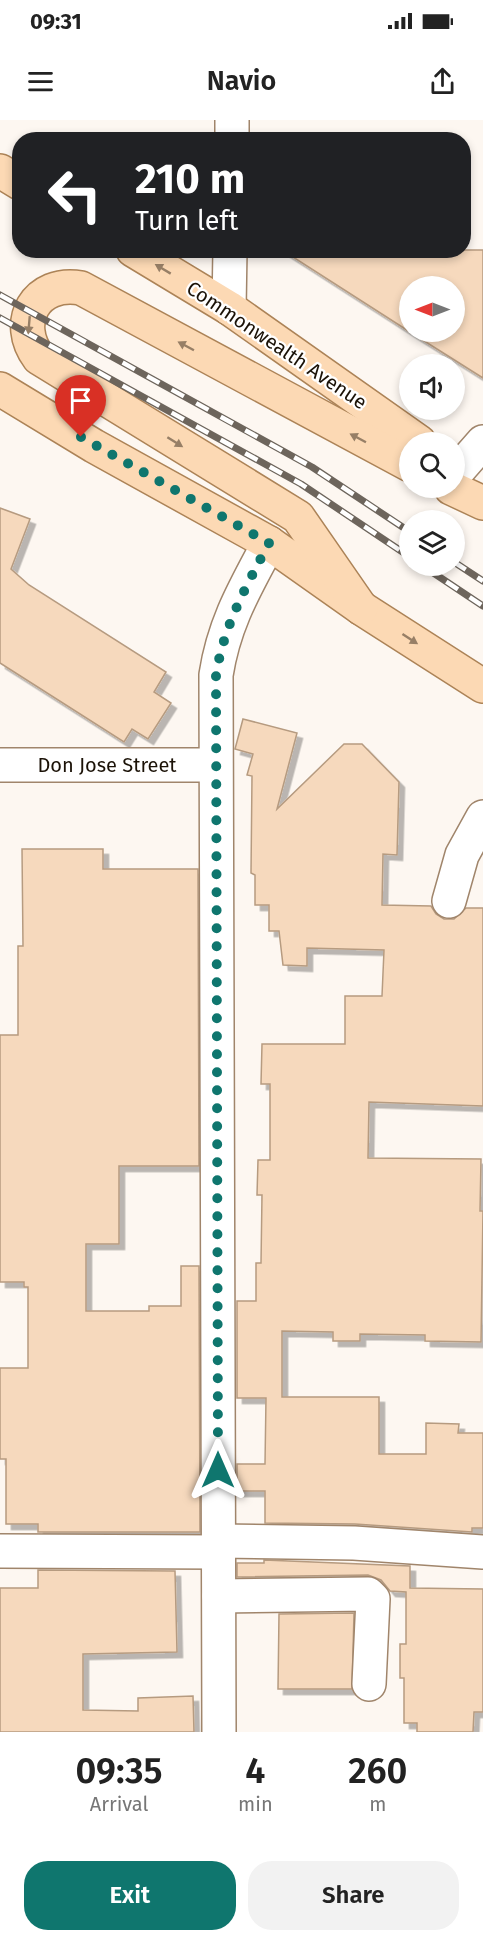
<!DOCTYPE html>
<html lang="en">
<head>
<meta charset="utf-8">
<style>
  :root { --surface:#fff; --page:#f2f2f2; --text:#222; --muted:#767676; --accent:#0f766e }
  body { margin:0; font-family:"Fira Sans",sans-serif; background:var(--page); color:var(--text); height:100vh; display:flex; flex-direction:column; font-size:22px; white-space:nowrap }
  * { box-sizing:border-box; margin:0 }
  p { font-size:20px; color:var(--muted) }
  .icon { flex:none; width:33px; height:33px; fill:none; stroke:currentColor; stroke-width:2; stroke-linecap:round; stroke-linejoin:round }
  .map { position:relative; height:1612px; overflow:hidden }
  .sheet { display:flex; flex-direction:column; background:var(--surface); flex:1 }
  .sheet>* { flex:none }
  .banner { position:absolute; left:12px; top:12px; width:459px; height:126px; border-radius:24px; box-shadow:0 3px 9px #0003; background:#202124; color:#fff; overflow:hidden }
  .needle { width:39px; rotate:270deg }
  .controls { position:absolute; left:399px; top:156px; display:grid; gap:12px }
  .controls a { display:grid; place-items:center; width:66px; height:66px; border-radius:50%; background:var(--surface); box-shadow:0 3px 9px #0003; font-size:30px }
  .pin { position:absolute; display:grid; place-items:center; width:51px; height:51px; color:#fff; margin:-62px -26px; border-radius:50% 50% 50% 0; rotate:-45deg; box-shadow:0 0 6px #0007 }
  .pin .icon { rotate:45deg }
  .me { position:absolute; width:66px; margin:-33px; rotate:0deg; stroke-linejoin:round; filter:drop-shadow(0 0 4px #0008) }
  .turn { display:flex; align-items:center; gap:21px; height:126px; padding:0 24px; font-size:27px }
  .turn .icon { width:78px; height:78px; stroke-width:2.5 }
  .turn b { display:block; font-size:42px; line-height:51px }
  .eta { display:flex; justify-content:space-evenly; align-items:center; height:102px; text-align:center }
  .eta b { font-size:36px; font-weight:600; line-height:42px }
  .button { display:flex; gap:12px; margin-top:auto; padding:12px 24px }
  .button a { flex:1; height:69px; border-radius:24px; background:var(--accent); color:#fff; font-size:24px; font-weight:600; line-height:69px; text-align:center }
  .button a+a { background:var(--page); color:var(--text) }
  .status { display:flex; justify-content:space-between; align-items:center; height:42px; padding:0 30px; background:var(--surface); direction:ltr }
  .status svg { height:16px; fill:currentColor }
  header { display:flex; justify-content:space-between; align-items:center; height:78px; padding:0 24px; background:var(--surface); font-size:27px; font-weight:600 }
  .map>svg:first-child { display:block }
  .building { fill:#f6d9bd; stroke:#b69b80; stroke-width:1.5; fill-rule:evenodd; filter:url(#shadow) }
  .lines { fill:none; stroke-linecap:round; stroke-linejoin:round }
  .minor-casing { stroke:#a0856b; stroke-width:36 }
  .major-casing { stroke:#ac8357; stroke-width:36 }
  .minor { stroke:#fff; stroke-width:33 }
  .major { stroke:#fcd9b4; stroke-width:33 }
  .rail-casing { stroke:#6d655c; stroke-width:7 }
  .rail { stroke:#fff; stroke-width:4.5; stroke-dasharray:14; stroke-linecap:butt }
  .oneway { fill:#977f66 }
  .route { stroke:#0f766e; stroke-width:10; stroke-dasharray:0 18 }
  .labels { text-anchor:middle; stroke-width:4.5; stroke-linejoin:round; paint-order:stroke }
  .street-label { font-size:20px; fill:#1b1207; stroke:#fff }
</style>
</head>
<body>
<div class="status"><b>09:31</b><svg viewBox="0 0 49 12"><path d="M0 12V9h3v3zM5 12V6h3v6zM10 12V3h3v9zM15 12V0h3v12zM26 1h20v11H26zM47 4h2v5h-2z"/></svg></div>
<header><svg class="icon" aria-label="menu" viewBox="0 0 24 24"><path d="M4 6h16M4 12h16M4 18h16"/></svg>Navio<svg class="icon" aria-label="share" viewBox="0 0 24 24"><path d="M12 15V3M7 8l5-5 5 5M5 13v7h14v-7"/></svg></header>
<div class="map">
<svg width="483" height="1612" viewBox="0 0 483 1612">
  <defs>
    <filter id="shadow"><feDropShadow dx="5.5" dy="5.5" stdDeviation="0" flood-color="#0004"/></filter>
  </defs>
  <rect width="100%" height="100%" fill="#fdf7f1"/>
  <g class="building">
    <path d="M 282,130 L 483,130 L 483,258 L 410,212 ZM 410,166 L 454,166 L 454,212 L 410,212 Z"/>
    <polygon points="0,388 30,399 11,449 29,465 166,552 154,572 171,583 148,619 132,609 124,622 0,543"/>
    <polygon points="243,599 297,613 277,689 344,624 362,624 399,662 397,735 383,734 382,785 431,786 436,794 444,799 454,799 466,788 483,788 483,986 369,982 368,1038 481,1039 480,1091 483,1091 481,1222 425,1221 425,1215 360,1214 360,1221 333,1221 333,1212 282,1211 282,1277 379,1277 379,1334 426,1334 426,1303 459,1304 458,1313 483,1313 483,1408 472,1408 472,1412 355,1404 265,1403 265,1371 237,1371 237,1344 265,1344 266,1278 237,1278 237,1181 256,1181 256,1143 261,1143 262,1075 257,1075 258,1040 270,1040 270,964 261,964 262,924 345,924 345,876 382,876 384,830 307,828 307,846 283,845 279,811 269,811 269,785 255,785 255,755 251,753 252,656 247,655 253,634 235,629"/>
    <polygon points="22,729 103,729 103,749 198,749 199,1046 119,1046 119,1124 86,1124 86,1191 149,1191 149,1186 181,1186 181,1146 199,1146 200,1412 38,1412 38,1404 6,1404 6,1339 0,1339 0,1248 28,1248 28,1167 24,1167 24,1162 0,1162 0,915 18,915 18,826 23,826"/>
    <polygon points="264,1440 410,1446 410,1468 483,1469 483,1592 474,1592 473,1612 417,1612 417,1603 404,1603 404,1558 400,1558 400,1524 406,1524 406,1472 390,1471 381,1460 368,1455 237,1457 237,1443 264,1443"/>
    <polygon points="38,1450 175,1451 177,1532 83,1534 83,1590 138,1591 138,1578 193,1576 194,1612 0,1612 0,1468 38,1468"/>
    <polygon points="354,1493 352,1569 278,1569 279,1494"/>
  </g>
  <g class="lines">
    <defs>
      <g id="minor">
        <polyline points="232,20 232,0"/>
        <polyline points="229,188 230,130"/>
        <polyline points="454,355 483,322"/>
        <polyline points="0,645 215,645"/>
        <polyline points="449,781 462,735 483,697"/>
        <polyline points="219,1421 354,1423 483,1432"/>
        <polyline points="0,1431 219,1432"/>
        <polyline points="219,1476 368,1474 373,1479 369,1564"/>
        <path d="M 219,1612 L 216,555 C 224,503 245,468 269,423"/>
      </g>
      <g id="major">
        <polyline points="0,51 20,63"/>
        <polyline points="133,130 229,188 419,322"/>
        <polyline points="0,269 94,326 269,423 361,488 483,566"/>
        <polyline points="451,368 483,383"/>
        <path d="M 361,488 L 298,397 L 39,238 C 12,202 36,160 81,168 L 410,345"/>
      </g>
    </defs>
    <use href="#minor" class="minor-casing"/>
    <use href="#major" class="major-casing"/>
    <use href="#minor" class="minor"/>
    <use href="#major" class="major"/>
    <defs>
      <g id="rail">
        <polyline points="0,175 312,347 410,412"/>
        <polyline points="0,198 301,364 410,437"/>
        <polyline points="454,442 483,461"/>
        <polyline points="423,446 483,486"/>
      </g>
    </defs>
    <use href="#rail" class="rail-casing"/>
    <use href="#rail" class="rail"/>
  </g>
  <defs><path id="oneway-solid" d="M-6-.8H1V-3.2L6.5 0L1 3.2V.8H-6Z" transform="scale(1.5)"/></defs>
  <g class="oneway">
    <use href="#oneway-solid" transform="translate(163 149) rotate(-149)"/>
    <use href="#oneway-solid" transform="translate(29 205) rotate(95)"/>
    <use href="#oneway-solid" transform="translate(186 226) rotate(-152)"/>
    <use href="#oneway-solid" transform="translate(358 318) rotate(-152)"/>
    <use href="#oneway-solid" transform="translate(175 322) rotate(32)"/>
    <use href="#oneway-solid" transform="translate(410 519) rotate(33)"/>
  </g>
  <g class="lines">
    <path class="route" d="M 81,317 L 269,423 C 246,467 224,505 216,555 L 218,1350"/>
  </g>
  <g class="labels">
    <g class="street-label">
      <text transform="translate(277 225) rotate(34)" y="7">Commonwealth Avenue</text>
      <text x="107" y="652">Don Jose Street</text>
    </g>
  </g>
</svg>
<div class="controls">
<a><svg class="needle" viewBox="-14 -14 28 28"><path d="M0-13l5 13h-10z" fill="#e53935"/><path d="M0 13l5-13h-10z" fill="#767676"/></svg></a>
<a><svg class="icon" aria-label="sound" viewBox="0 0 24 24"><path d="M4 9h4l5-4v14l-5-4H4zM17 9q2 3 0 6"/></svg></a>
<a><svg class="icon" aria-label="search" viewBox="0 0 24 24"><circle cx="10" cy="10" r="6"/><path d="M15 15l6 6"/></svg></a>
<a><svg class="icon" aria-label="layers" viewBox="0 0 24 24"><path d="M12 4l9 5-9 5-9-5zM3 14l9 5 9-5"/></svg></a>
</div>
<div class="pin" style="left:81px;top:317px;background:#d93025"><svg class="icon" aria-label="arrive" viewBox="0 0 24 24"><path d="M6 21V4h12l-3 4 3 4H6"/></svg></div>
<svg class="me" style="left:218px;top:1350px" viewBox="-20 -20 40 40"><path d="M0-17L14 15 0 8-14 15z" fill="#0f766e" stroke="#fff" stroke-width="4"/></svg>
<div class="banner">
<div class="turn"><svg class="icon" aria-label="left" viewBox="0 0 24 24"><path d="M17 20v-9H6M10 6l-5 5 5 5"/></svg><div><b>210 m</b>Turn left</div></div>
</div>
</div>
<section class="sheet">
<div class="eta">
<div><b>09:35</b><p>Arrival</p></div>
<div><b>4</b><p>min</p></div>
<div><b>260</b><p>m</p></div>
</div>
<div class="button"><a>Exit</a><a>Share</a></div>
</section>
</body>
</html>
